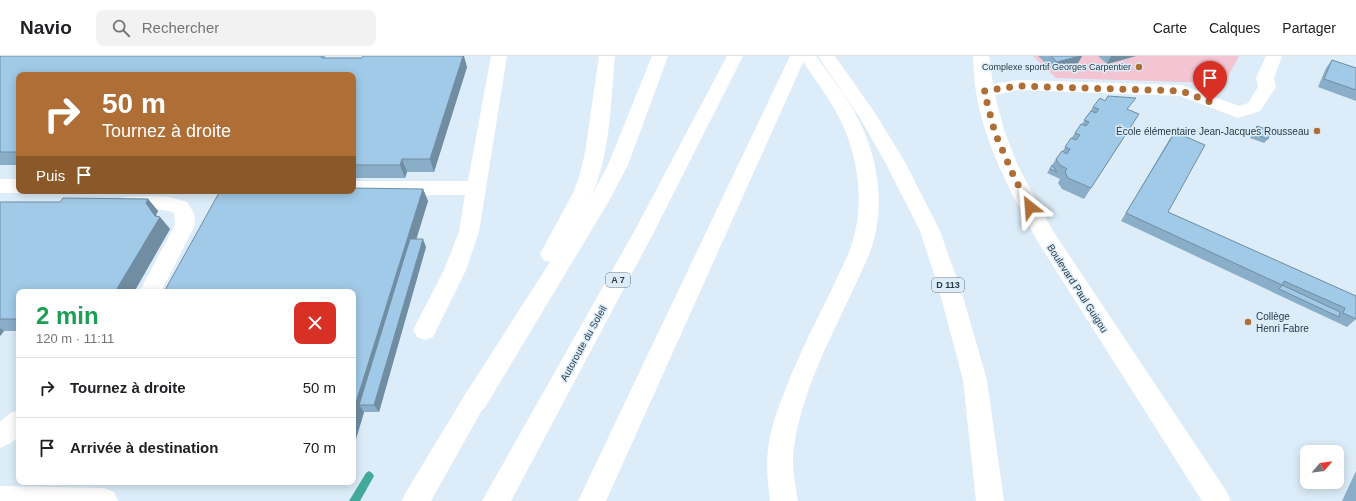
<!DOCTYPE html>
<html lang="fr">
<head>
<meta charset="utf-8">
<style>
  :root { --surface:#fff; --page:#f2f2f2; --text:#202124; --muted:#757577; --line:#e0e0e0 }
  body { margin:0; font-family:Helvetica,sans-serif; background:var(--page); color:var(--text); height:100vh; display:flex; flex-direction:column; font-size:15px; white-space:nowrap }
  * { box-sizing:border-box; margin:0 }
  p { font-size:13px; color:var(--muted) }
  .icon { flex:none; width:22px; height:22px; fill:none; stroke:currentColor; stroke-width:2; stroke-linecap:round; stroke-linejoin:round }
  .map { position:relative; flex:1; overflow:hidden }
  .details { position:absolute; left:16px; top:233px; width:340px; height:196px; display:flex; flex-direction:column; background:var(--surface); border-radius:8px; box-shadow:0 2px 10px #0003 }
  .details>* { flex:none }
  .guide { position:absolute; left:16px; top:16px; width:340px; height:122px; border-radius:8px; box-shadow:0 2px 10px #0003; background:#ae6e35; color:#fff; overflow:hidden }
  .needle { width:26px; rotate:61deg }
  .tools { position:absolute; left:1300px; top:389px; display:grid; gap:8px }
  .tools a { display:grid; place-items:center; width:44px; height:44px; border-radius:8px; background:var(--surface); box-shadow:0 2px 10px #0003; font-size:20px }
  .pin { position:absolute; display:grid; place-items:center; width:34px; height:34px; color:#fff; margin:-41px -17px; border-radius:50% 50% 50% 0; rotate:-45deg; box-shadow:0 0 4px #0007 }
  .pin .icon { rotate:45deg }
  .me { position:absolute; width:44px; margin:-22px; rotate:332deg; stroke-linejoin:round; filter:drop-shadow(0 0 3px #0008) }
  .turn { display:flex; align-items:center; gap:14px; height:84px; padding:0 20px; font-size:18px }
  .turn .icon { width:52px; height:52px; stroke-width:2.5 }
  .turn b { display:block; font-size:28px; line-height:34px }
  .then { display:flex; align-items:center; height:38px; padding:0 20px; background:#0003; gap:8px; font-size:15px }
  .round { display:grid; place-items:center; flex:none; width:42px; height:42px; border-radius:8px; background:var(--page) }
  .overview { display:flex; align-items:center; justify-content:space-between; height:68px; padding:0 20px }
  h1 { font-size:24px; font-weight:700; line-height:30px; color:#1e9e55 }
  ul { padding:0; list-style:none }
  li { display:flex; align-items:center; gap:12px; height:60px; padding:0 20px; border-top:1px solid var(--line) }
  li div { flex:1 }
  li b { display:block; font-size:15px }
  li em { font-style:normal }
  header { display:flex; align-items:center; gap:24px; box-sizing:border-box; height:56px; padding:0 20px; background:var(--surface); border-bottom:1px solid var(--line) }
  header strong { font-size:19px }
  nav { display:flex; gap:22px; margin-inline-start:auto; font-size:14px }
  .search { width:280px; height:36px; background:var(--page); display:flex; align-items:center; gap:10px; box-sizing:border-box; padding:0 14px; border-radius:8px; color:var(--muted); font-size:15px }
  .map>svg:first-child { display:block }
  .green { fill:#f3c4d1 }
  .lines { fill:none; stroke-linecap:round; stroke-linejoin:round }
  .stream { fill:#43aa99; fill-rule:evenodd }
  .minor { fill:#fff; fill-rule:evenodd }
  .major { fill:#fff; fill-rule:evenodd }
  .highway { fill:#fff; fill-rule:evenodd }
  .wall { fill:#8aaec8 }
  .shaded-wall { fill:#708da2 }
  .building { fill:#a0cae8; stroke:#708da2 }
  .route { stroke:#ae6e35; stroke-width:7; stroke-dasharray:0 12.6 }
  .poi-dot { fill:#ae6e35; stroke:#dcedf9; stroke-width:1.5 }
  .labels { text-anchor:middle; stroke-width:3; stroke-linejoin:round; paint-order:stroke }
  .far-poi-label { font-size:9px; fill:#293a46; stroke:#dcedf9; text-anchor:end }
  .shield { fill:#dcedf9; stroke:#5f707c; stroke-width:1 }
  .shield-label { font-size:9px; font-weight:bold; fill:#293a46 }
  .poi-label { font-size:10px; fill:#293a46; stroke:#dcedf9; text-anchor:end }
  .street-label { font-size:10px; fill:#293a46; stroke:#dcedf9 }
</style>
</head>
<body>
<header>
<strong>Navio</strong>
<div class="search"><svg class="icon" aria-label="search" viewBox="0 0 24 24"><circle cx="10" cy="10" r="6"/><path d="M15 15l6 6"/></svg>Rechercher</div>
<nav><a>Carte</a><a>Calques</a><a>Partager</a></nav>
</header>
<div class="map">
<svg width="1356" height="445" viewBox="0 0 1356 445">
  <rect width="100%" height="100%" fill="#dcedf9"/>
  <polygon class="green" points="1033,0 1239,0 1226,24 1216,27 1056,22"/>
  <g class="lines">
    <polygon class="stream" points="369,415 372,417 374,420 360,445 349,445 366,417"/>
    <g class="minor">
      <polygon points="491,0 507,0 479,176 466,214 433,281 425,284 417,281 413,274 444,214 459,176 465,139 353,139 346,137 345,135 353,135 353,125 468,125"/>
      <path d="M 799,0 L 816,0 C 829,18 843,36 854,55 C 878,97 887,150 870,196 C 844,259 804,322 794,391 C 791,409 795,427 798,445 L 770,445 C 768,428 766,411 768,393 C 770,374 777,355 784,337 C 802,289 828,244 849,196 C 867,150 859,96 835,54 C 824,35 811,18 799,0 Z"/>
      <path d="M 973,0 L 989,0 L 993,28 L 1018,24 L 1182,29 L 1239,50 L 1248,47 L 1258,31 L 1256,22 L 1266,0 L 1282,0 L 1274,22 L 1276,31 L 1260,55 L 1238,62 L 1180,40 L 1018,34 L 995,39 L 1004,74 L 1018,110 L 1053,175 L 1227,436 L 1231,445 L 1202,445 L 1038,186 C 1012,139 985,90 976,36 C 974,25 974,12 973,0 Z"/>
      <polygon points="0,123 19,123 19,135 26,135 19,137 0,137"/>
      <path d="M 152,140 L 169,141 L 187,146 L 194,157 L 195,169 L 161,236 L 139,236 L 175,169 L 174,157 C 159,149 133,158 116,153 L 113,148 L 116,143 L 123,141 Z"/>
      <polygon points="19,354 19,381 9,388 0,392 0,366 10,357"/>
      <polygon points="0,430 104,432 114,436 118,445 0,445"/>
    </g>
    <g class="major">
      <path d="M 599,0 L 615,0 C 611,43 610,105 590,142 L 608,109 L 652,0 L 668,0 L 628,109 L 609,145 L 484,353 L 475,356 L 466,353 L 463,345 L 466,337 L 550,206 L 543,204 L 540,198 L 573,137 L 580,118 L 585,97 Z"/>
      <polygon points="818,0 835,0 877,60 905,106 940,175 961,234 987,324 1004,445 976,445 963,324 939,234 920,175 885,106 860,62"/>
    </g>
    <g class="highway">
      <polygon points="727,0 743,0 654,176 511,445 482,445 635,174"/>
      <polygon points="790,0 806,0 606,445 578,445"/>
      <polygon points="475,334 484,337 487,345 431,445 402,445 406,436 466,337"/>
    </g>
  </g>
  <g class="wall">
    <polygon points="0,0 325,0 325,2 362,2 467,11 434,116 407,116 405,122 353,122 353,19 19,19 19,109 0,109"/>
    <polygon points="1038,0 1082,0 1078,7 1053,14"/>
    <polygon points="1098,0 1136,0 1107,8"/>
    <polygon points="1332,4 1356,12 1356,45 1318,31 1326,12"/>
    <polygon points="1093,51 1128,54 1132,69 1084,143 1062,133 1058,127 1060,123 1047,117 1056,103 1062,96 1075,77 1082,68"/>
    <polygon points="1257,70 1268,83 1264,87 1250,82 1254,74"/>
    <polygon points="1175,76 1168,156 1356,240 1356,263 1347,271 1121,165 1169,84"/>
    <polygon points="423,133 428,145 416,183 426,191 379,356 364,356 353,393 353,236"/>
    <polygon points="148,143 158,155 156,159 157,160 160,161 170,173 134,236 19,236 19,275 4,275 0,280 0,146 60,146"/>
    <polygon points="1356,415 1356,445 1342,445"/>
  </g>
  <g class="shaded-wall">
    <polygon points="463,0 464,0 467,11 434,116 430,103"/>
    <polygon points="1080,0 1082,0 1078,7 1053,14 1057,6"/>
    <polygon points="1111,0 1136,0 1107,8"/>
    <polygon points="402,103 407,116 405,122 400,109"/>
    <polygon points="423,133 428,145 366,349 359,349 364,356 353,393 353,356"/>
    <polygon points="148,143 158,155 156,159 159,163 160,161 170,173 134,236 115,236 155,160 146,147"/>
    <polygon points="423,183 426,191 379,356 374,349"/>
    <polygon points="0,272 4,275 0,280"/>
  </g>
  <g class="building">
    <polygon points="0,0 321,0 322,2 362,2 363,0 463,0 430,103 402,103 400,109 353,109 353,19 19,19 19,97 15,96 0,96"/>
    <polygon points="1051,0 1080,0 1057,6"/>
    <polygon points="1332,4 1356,12 1356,34 1324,23"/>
    <polygon points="1108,40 1136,42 1127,53 1139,58 1091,132 1068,122 1065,116 1067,113 1060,109 1056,103 1062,95 1067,98 1070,93 1065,91 1071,82 1076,84 1080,79 1075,77 1081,68 1086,70 1089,66 1084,64 1091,55 1096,57 1099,53 1093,51 1100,42 1105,45"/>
    <polygon points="1257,70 1271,75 1268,83 1254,78"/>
    <polygon points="1175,76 1205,89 1168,156 1356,240 1356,263 1343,257 1345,252 1284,225 1282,229 1126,157"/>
    <polygon points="1052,109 1057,116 1050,113"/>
    <polygon points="353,132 423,133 353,356 353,236 164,236 220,135 353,135"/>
    <polygon points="63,142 148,143 146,147 155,160 160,161 115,236 19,236 19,263 0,263 0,146 60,146"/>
    <polygon points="410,183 423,183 374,349 359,349"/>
    <polygon points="1282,229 1340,256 1339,261 1279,233"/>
  </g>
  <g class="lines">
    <polyline class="route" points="1030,151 1015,123 995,77 984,35 1018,30 1182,35 1210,46"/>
  </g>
  <g class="poi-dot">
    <circle cx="1139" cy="11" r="4"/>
    <circle cx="1317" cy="75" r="4"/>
    <circle cx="1248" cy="266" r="4"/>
  </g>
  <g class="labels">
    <g class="far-poi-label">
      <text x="1131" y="14">Complexe sportif Georges Carpentier</text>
    </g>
    <g class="shield">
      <rect x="606" y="217" width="24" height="14" rx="3"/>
      <rect x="932" y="222" width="32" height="14" rx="3"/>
    </g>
    <g class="shield-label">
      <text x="618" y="227">A 7</text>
      <text x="948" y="232">D 113</text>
    </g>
    <g class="poi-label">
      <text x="1309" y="79">École élémentaire Jean-Jacques Rousseau</text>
      <text x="1256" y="264" text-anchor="start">Collège<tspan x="1256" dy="12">Henri Fabre</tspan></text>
    </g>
    <g class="street-label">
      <text transform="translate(1078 232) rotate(57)" y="4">Boulevard Paul Guigou</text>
      <text transform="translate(583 287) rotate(-61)" y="4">Autoroute du Soleil</text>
    </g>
  </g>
</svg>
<div class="tools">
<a><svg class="needle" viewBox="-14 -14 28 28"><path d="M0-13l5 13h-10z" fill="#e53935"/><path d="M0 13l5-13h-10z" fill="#757577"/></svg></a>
</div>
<div class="pin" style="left:1210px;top:46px;background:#d93025"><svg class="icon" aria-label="arrive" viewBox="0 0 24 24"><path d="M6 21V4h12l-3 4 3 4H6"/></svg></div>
<svg class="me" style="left:1030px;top:151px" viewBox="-20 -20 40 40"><path d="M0-17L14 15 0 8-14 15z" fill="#ae6e35" stroke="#fff" stroke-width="4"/></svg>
<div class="guide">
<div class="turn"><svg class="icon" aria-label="right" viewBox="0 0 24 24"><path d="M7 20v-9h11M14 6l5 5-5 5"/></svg><div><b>50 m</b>Tournez à droite</div></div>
<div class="then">Puis<svg class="icon" aria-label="arrive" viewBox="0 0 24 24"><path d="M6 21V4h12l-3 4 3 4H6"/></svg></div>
</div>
<section class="details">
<div class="overview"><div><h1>2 min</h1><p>120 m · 11:11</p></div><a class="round" style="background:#d93025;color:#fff"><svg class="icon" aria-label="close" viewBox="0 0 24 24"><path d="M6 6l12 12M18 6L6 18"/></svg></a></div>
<ul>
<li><svg class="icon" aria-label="right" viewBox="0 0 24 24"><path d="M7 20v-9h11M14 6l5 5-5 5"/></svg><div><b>Tournez à droite</b></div><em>50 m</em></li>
<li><svg class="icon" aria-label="arrive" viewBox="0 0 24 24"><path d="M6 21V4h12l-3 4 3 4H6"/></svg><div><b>Arrivée à destination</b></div><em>70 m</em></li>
</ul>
</section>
</div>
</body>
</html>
